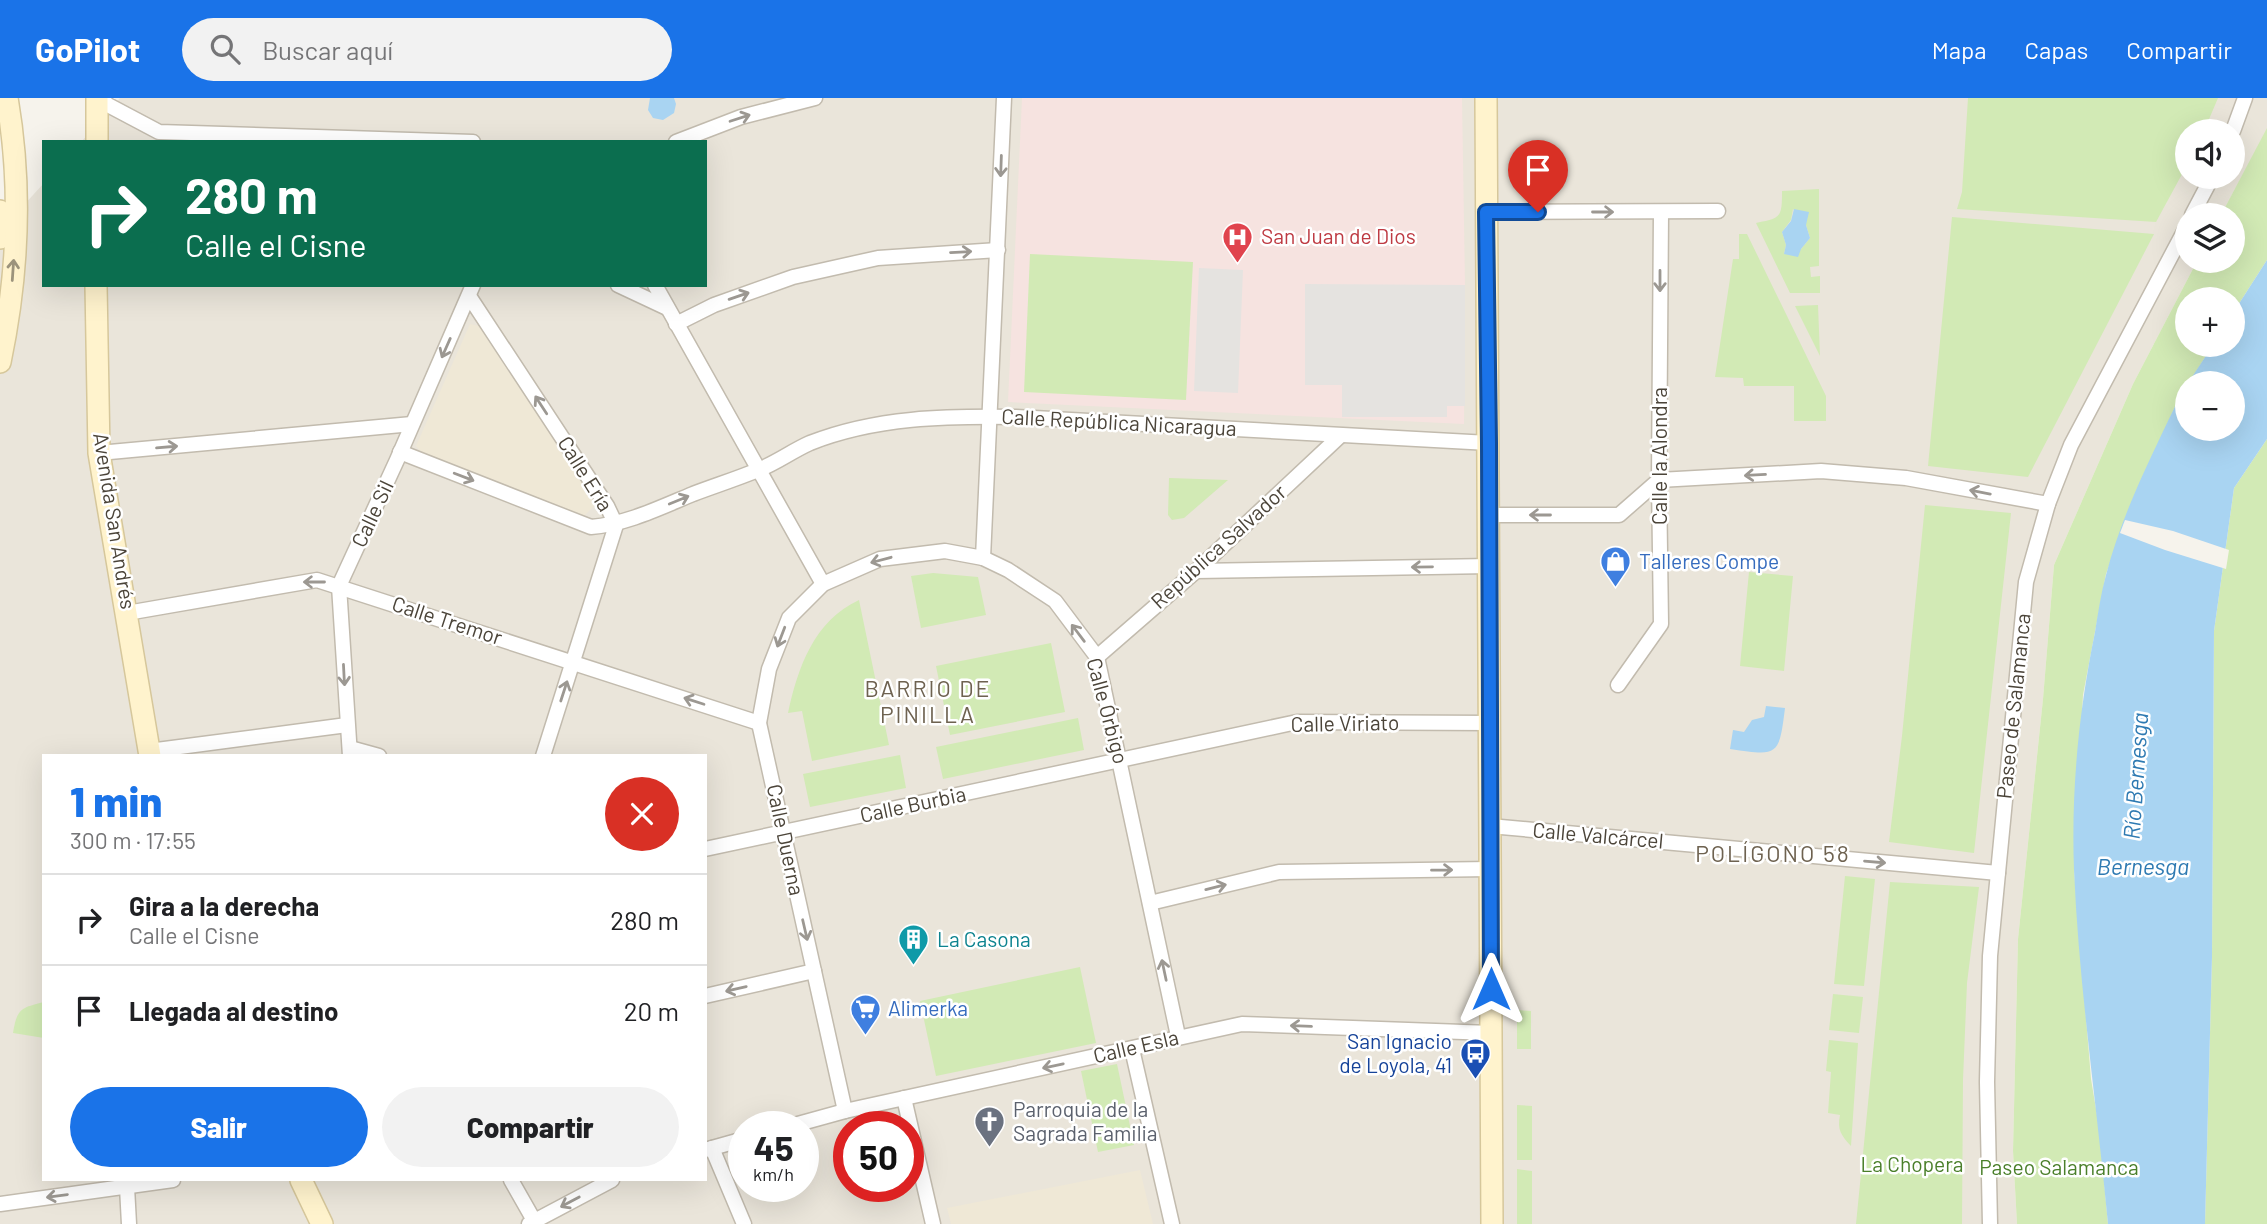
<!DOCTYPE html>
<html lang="es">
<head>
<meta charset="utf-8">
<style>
  :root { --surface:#fff; --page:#f2f2f2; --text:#202124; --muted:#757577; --line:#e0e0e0; --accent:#1a73e8 }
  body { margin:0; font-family:Barlow,sans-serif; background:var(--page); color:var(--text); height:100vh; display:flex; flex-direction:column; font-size:26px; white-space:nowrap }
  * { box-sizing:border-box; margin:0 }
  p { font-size:23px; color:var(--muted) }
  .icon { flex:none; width:38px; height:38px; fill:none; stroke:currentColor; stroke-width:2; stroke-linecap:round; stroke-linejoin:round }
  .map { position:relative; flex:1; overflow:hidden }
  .panel { position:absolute; left:42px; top:656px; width:665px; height:427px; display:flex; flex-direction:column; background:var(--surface); border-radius:0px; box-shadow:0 7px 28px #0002 }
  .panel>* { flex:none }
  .hud { position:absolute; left:42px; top:42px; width:665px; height:147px; border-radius:0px; box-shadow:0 7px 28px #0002; background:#0b6e4f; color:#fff; overflow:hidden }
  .controls { position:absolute; left:2175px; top:21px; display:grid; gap:14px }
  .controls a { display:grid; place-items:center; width:70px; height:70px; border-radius:50%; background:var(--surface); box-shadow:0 7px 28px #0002; font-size:35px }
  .speed { position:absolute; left:728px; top:1013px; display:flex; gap:14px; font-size:35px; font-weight:700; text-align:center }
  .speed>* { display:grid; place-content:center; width:91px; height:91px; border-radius:50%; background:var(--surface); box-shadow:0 7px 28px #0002; line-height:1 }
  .speed small { font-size:18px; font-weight:400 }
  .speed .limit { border:10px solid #d22; background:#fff; color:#111 }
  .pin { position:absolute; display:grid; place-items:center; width:60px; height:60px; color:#fff; margin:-72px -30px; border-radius:50% 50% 50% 0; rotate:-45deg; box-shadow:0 0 7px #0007 }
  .pin .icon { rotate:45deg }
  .me { position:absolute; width:77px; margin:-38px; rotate:0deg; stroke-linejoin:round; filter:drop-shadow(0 0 5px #0008) }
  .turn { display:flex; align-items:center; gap:24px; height:147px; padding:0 28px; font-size:32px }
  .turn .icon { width:91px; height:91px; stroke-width:2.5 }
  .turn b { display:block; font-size:49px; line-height:60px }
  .round { display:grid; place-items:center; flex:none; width:74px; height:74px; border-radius:37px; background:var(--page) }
  .summary { display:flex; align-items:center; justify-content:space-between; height:119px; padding:0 28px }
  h1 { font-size:42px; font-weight:800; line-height:52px; color:var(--accent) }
  .action { display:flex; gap:14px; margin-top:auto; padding:14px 28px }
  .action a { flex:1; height:80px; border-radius:42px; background:var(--accent); color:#fff; font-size:28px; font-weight:800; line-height:80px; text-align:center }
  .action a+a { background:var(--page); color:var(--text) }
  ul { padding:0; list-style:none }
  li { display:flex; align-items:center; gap:21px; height:91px; padding:0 28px; border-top:2px solid var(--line) }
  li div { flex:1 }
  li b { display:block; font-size:26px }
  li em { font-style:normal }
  header { display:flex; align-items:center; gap:42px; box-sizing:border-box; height:98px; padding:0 35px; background:var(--accent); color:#fff }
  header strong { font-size:33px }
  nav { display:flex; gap:38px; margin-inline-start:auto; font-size:24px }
  .search { width:490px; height:63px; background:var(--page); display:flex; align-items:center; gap:18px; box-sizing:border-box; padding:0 24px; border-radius:38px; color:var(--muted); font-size:26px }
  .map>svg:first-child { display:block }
  .residential { fill:#eae5da; fill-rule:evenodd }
  .education { fill:#efe8d6 }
  .medical { fill:#f6e3e0 }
  .green { fill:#d2eab5; fill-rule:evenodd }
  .parking { fill:#e5e3e0 }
  .water { fill:#a9d4f2 }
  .pier { fill:#f6f3ec }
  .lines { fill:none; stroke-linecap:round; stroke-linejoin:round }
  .street-casing { stroke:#c2bbae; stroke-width:17 }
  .secondary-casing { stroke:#d6c79b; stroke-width:24 }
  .street { stroke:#fff; stroke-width:14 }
  .secondary { stroke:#fff3cd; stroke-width:21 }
  .oneway { stroke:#9c9892 }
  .oneway2 { stroke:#9c937c }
  .route-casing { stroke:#114b97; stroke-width:18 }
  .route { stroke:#1a73e8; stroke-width:12 }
  .labels { text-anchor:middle; stroke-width:5; stroke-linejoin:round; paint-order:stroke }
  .health-label { font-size:21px; fill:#be3a42; stroke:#fff; text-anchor:start }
  .street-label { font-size:21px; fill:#4b4439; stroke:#fff }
  .shop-label { font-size:21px; fill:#366cbe; stroke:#fff; text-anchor:start }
  .culture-label { font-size:21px; fill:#0d838f; stroke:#fff; text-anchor:start }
  .transit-label { font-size:21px; fill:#164399; stroke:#fff; text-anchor:end }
  .worship-label { font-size:21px; fill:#5b616d; stroke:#fff; text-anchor:start }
  .park-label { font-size:21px; fill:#4a7f2a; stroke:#fff }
  .neighbourhood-label { font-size:23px; letter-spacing:2px; fill:#6e6250; stroke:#fff }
  .water-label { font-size:23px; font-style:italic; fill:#2e7ab2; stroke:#fff }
</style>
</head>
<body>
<header>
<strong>GoPilot</strong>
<div class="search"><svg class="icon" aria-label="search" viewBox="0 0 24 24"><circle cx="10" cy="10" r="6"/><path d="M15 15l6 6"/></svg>Buscar aquí</div>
<nav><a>Mapa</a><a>Capas</a><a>Compartir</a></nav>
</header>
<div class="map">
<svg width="2267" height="1126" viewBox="0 0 2267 1126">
  <rect width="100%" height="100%" fill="#f6f3ec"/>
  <path class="residential" d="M 120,0 L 2267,0 L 2267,32 L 2221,117 L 2188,117 L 2188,163 L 2197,163 L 2133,286 L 2054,467 L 2043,601 L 2018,841 L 2013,1053 L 2017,1126 L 0,1126 L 0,133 L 44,85 L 44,187 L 705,187 L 705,44 L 81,44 ZM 2188,33 L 2233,33 L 2233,79 L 2188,79 ZM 44,658 L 705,658 L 705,1082 L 44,1082 ZM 744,1029 L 803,1029 L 803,1088 L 744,1088 ZM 849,1029 L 908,1029 L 908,1088 L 849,1088 Z"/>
  <g class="education">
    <polygon points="470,226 479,228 596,406 584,418 422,355 416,348"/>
    <polygon points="1140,1072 1153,1126 951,1126 947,1110"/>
  </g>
  <polygon class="medical" points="1022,0 1462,0 1465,187 1464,326 1008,304"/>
  <g class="green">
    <polygon points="1968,0 2218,0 2204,33 2188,33 2187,67 2156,124 1957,111 1962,94"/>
    <polygon points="2267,30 2267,162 2233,215 2233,201 2188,201 2188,247 2213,247 2179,300 2133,401 2106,476 2083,597 2074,772 2091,981 2099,1029 2108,1126 2017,1126 2013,1053 2018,841 2043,601 2054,467 2133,286 2197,163 2233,163 2233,117 2221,117"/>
    <path d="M 1819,91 L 1819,168 L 1810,169 L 1811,179 L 1820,178 L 1820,195 L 1790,195 L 1756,125 C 1781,120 1782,120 1782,93 ZM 1793,111 L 1806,127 L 1810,140 L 1801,151 L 1784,156 L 1786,147 L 1782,134 L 1791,122 Z"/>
    <polygon points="1952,119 2154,136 2028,379 1928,368"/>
    <polygon points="1739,136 1747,136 1826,298 1826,323 1794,323 1794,288 1744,288 1743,280 1715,279 1733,161 1739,161"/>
    <polygon points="1030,156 1193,164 1186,302 1024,294"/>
    <polygon points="1818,207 1820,258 1795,208"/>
    <polygon points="2267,341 2267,1126 2205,1126 2212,859 2214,533 2234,390"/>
    <polygon points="1169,380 1170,380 1228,382 1184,420 1172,422 1168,417"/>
    <polygon points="1925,407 2011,415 1974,755 1889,744 1902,638"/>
    <polygon points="1749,474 1793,478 1784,573 1740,568"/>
    <polygon points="933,475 978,479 986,517 921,530 911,478"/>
    <path d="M 859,502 L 889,647 L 812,663 L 802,613 L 788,615 C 798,569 814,523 859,502 Z"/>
    <polygon points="1051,545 1065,614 950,637 936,568"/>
    <polygon points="1078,620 1084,652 943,681 936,649"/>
    <polygon points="900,657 906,690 810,709 803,676"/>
    <polygon points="1845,778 1875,781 1864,888 1834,886"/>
    <polygon points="1890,784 1979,789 1967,885 1963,982 1962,1126 1856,1126"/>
    <polygon points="1080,869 1096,945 936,978 920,903"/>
    <polygon points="1833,896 1863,899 1859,935 1829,932"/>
    <path d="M 44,904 L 44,940 L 13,935 C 17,911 20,910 44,904 Z"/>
    <polygon points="1517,912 1531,913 1531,951 1517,951"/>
    <path d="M 1829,942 L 1858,945 L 1851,1048 C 1841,1037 1837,1032 1840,1017 L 1828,1015 L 1831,974 L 1826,973 Z"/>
    <polygon points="1117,966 1134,1047 1098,1054 1081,973"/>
    <polygon points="1517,1007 1532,1008 1532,1062 1517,1062"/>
    <polygon points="1517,1071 1532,1073 1532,1126 1517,1126"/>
  </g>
  <g class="parking">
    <polygon points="1199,170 1243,172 1238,295 1194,293"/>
    <polygon points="1305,186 1465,187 1465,308 1447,308 1447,319 1342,319 1342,287 1305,287"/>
  </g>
  <g class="water">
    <polygon points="650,0 674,0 676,6 674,15 663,22 653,20 648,12"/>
    <polygon points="1794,111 1809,114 1806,127 1810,140 1801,151 1798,159 1784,156 1786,147 1782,134 1791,123"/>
    <path d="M 2267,162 L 2267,341 L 2234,390 L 2214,533 L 2212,859 L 2205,1126 L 2108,1126 C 2097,1008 2079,890 2074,772 C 2071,692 2079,612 2095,534 C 2098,515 2101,495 2106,477 C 2122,415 2152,357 2179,300 L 2187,286 L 2188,331 L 2233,331 L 2233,285 L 2188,285 L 2213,247 L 2233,247 L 2233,215 Z"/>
    <path d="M 1766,608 L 1785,610 C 1779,659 1778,658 1730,651 L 1733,632 L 1744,634 L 1752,622 L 1764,619 Z"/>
  </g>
  <polygon class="pier" points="2125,422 2173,433 2229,452 2226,471 2165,452 2120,435"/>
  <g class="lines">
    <defs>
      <g id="street">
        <polyline points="101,0 108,7 159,34 473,44"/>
        <polyline points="2233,33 2245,0"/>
        <polyline points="676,44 741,19 815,0"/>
        <polyline points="1486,114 1718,113"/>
        <polyline points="2192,117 2212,79"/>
        <polyline points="618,187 667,210"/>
        <polyline points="655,187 823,486"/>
        <polyline points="469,198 607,408 616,427"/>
        <polyline points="676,226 714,207 793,179 878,160 998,152"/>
        <path d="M 400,354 L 591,429 C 627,426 659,410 693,396 C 714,388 736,381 758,372 C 776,365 792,353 810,345 C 876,319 946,318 1016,319 L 1489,345"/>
        <polyline points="99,355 412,326"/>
        <polyline points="1490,417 1619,417 1659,382 1821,373 1906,380 2048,406"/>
        <polyline points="983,460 1004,0"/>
        <polyline points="1196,473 1490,468"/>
        <polyline points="127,515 317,482 759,625"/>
        <polyline points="1097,559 1196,473 1340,338"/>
        <polyline points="1618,587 1661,526 1659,382 1661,115"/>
        <polyline points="350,650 379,658"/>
        <polyline points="149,653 347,627"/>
        <polyline points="350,658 339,488 397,362 473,187"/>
        <polyline points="543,658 616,427"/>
        <polyline points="1490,728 1998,775"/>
        <polyline points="705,751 1297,624 1490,625"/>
        <polyline points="1150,805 1279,774 1490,771"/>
        <polyline points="705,898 814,873"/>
        <polyline points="1132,951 1172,1126"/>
        <polyline points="904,1000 933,1126"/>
        <polyline points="845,1013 759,625 769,571 789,520 823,486 880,461 945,453 983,460 1008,472 1055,503 1097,559 1178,938"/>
        <polyline points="787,1029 845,1013 1242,926 1491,935"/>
        <polyline points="712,1050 744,1126"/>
        <polyline points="705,1052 744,1041"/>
        <polyline points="511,1082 536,1126"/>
        <polyline points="127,1089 129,1126"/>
        <polyline points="0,1106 173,1082"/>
        <polyline points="529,1126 612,1082"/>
        <polyline points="1990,1126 1987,984 1990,858 2026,484 2048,406 2071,347 2188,126"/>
      </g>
      <g id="secondary">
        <polyline points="1486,0 1492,1126"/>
        <polyline points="97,44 97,0"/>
        <polyline points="0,113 0,140"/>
        <polyline points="96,187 99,355 150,658"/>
        <path d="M 0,264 C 18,178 22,87 7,0"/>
        <polyline points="301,1082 322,1126"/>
      </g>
    </defs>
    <use href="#street" class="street-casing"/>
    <use href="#secondary" class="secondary-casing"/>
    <use href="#street" class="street"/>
    <use href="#secondary" class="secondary"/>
  </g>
  <defs><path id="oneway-shaft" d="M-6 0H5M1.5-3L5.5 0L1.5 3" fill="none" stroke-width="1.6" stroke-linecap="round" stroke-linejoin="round" transform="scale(1.75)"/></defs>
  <g class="oneway">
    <use href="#oneway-shaft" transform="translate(740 20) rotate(-18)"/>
    <use href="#oneway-shaft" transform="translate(1001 68) rotate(92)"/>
    <use href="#oneway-shaft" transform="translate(1603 114)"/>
    <use href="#oneway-shaft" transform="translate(961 154) rotate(-3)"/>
    <use href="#oneway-shaft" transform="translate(1660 183) rotate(90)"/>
    <use href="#oneway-shaft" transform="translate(739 198) rotate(-19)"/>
    <use href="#oneway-shaft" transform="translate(446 250) rotate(114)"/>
    <use href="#oneway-shaft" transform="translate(541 307) rotate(-123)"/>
    <use href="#oneway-shaft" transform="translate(167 349) rotate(-5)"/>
    <use href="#oneway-shaft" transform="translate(1755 377) rotate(177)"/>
    <use href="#oneway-shaft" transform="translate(464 379) rotate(21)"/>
    <use href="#oneway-shaft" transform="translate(1980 394) rotate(-169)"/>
    <use href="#oneway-shaft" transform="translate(679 402) rotate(-22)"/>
    <use href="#oneway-shaft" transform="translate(1540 417) rotate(180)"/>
    <use href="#oneway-shaft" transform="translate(881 462) rotate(165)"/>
    <use href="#oneway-shaft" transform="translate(1422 469) rotate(179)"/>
    <use href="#oneway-shaft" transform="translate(314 484) rotate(180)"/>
    <use href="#oneway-shaft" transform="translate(1078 535) rotate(-127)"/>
    <use href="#oneway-shaft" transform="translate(781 539) rotate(111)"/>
    <use href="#oneway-shaft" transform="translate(344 577) rotate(87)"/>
    <use href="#oneway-shaft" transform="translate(564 593) rotate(-72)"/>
    <use href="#oneway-shaft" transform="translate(694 603) rotate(-162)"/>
    <use href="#oneway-shaft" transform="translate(1875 764) rotate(5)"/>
    <use href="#oneway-shaft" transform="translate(1442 772) rotate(-1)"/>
    <use href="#oneway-shaft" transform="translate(1216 789) rotate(-14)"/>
    <use href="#oneway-shaft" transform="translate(805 832) rotate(77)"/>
    <use href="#oneway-shaft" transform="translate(1164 872) rotate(-102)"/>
    <use href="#oneway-shaft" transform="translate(736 891) rotate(167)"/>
    <use href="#oneway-shaft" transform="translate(1301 928) rotate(-178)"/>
    <use href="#oneway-shaft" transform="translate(1053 968) rotate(168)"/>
    <use href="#oneway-shaft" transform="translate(57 1098) rotate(172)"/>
    <use href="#oneway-shaft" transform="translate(570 1104) rotate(152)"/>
  </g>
  <use class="oneway2" href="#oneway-shaft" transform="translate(13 172) rotate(-86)"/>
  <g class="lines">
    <defs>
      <polyline id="route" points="1491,891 1489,345 1486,114 1538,114"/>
    </defs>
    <use href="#route" class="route-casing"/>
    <use href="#route" class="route"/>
  </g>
  <defs>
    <symbol id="hospital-pin" viewBox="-11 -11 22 30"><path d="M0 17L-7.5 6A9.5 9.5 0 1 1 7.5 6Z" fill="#e0444e" stroke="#fff"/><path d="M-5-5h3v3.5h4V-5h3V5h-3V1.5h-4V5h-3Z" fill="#fff"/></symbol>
    <symbol id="shop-pin" viewBox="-11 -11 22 30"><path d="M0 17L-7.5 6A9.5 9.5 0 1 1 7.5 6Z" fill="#3f7fe0" stroke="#fff"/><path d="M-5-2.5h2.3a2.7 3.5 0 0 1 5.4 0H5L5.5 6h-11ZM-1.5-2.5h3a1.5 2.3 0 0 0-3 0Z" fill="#fff"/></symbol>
    <symbol id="building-pin" viewBox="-11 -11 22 30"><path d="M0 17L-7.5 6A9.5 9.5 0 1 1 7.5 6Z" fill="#0f9aa8" stroke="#fff"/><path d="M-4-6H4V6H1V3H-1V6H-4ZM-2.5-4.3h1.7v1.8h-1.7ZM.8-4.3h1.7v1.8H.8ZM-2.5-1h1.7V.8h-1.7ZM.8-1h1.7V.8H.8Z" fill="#fff"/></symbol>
    <symbol id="supermarket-pin" viewBox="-11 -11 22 30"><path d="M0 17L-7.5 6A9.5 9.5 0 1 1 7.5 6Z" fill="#3f7fe0" stroke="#fff"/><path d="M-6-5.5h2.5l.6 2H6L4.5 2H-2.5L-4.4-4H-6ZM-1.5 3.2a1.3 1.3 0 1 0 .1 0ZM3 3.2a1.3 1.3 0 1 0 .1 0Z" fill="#fff"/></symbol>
    <symbol id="bus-pin" viewBox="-11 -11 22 30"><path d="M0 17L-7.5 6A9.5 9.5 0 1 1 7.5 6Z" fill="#1a4fb4" stroke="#fff"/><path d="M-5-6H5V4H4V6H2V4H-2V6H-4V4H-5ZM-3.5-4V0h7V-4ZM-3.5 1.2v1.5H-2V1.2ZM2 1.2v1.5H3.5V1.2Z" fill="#fff"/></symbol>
    <symbol id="church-pin" viewBox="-11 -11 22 30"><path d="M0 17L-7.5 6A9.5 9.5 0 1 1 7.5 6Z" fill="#6b7280" stroke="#fff"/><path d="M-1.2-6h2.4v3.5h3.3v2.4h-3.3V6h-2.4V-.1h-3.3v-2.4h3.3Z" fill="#fff"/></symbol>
  </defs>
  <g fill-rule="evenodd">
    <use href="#hospital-pin" x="1220" y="122" width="35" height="47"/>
    <use href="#shop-pin" x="1598" y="446" width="35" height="47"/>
    <use href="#building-pin" x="896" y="824" width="35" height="47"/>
    <use href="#supermarket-pin" x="848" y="894" width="35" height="47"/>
    <use href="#bus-pin" x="1458" y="938" width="35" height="47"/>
    <use href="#church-pin" x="972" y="1006" width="35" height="47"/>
  </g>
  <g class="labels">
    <g class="health-label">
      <text x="1261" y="146">San Juan de Dios</text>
    </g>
    <g class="street-label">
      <text transform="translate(1119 325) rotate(3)" y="7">Calle República Nicaragua</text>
      <text transform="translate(1660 358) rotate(-90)" y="7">Calle la Alondra</text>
      <text transform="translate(585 376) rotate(58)" y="7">Calle Ería</text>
      <text transform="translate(373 416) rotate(-65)" y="7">Calle Sil</text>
      <text transform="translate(114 423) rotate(81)" y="7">Avenida San Andrés</text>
      <text transform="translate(1219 449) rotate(-42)" y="7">República Salvador</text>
      <text transform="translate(447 523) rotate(18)" y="7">Calle Tremor</text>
      <text transform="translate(2014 608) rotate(-84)" y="7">Paseo de Salamanca</text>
      <text transform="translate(1107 613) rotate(75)" y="7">Calle Órbigo</text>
      <text transform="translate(1345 626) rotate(-1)" y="7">Calle Viriato</text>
      <text transform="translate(913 707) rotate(-12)" y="7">Calle Burbia</text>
      <text transform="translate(1598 738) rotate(5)" y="7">Calle Valcárcel</text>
      <text transform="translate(785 742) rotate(78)" y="7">Calle Duerna</text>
      <text transform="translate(1136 949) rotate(-13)" y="7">Calle Esla</text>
    </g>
    <g class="shop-label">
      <text x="1639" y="471">Talleres Compe</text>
      <text x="888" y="918">Alimerka</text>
    </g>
    <g class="culture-label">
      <text x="937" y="849">La Casona</text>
    </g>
    <g class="transit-label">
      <text x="1452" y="951">San Ignacio<tspan x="1452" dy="24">de Loyola, 41</tspan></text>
    </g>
    <g class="worship-label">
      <text x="1013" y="1019">Parroquia de la<tspan x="1013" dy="24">Sagrada Familia</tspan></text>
    </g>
    <g class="park-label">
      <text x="1912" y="1074">La Chopera</text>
      <text x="2059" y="1077">Paseo Salamanca</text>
    </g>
    <g class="neighbourhood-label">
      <text x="928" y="599">BARRIO DE<tspan x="928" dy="26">PINILLA</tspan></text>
      <text x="1773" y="764">POLÍGONO 58</text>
    </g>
    <g class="water-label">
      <text transform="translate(2136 678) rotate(-86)" y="8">Río Bernesga</text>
      <text x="2143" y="777">Bernesga</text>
    </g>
  </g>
</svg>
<div class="controls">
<a><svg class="icon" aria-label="sound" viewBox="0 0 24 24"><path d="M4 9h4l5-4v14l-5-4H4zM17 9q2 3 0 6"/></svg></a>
<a><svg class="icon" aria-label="layers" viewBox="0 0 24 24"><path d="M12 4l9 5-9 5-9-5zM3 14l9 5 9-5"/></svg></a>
<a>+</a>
<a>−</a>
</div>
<div class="speed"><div>45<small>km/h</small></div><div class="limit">50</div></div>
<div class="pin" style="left:1538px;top:114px;background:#d93025"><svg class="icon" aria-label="arrive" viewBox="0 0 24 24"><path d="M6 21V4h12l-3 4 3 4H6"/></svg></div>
<svg class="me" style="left:1491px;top:891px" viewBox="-20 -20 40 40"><path d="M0-17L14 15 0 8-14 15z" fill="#1a73e8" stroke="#fff" stroke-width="4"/></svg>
<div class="hud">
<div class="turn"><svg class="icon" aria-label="right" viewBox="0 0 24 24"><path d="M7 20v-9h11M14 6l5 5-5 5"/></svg><div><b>280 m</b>Calle el Cisne</div></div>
</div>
<section class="panel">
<div class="summary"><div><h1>1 min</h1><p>300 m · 17:55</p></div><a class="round" style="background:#d93025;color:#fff"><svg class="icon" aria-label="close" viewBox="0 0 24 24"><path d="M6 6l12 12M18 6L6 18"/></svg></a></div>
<ul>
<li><svg class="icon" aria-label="right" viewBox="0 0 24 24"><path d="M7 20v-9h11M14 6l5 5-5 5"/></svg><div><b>Gira a la derecha</b><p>Calle el Cisne</p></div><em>280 m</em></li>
<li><svg class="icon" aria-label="arrive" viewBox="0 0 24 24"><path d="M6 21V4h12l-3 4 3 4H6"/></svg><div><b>Llegada al destino</b></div><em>20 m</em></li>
</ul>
<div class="action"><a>Salir</a><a>Compartir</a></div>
</section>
</div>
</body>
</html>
